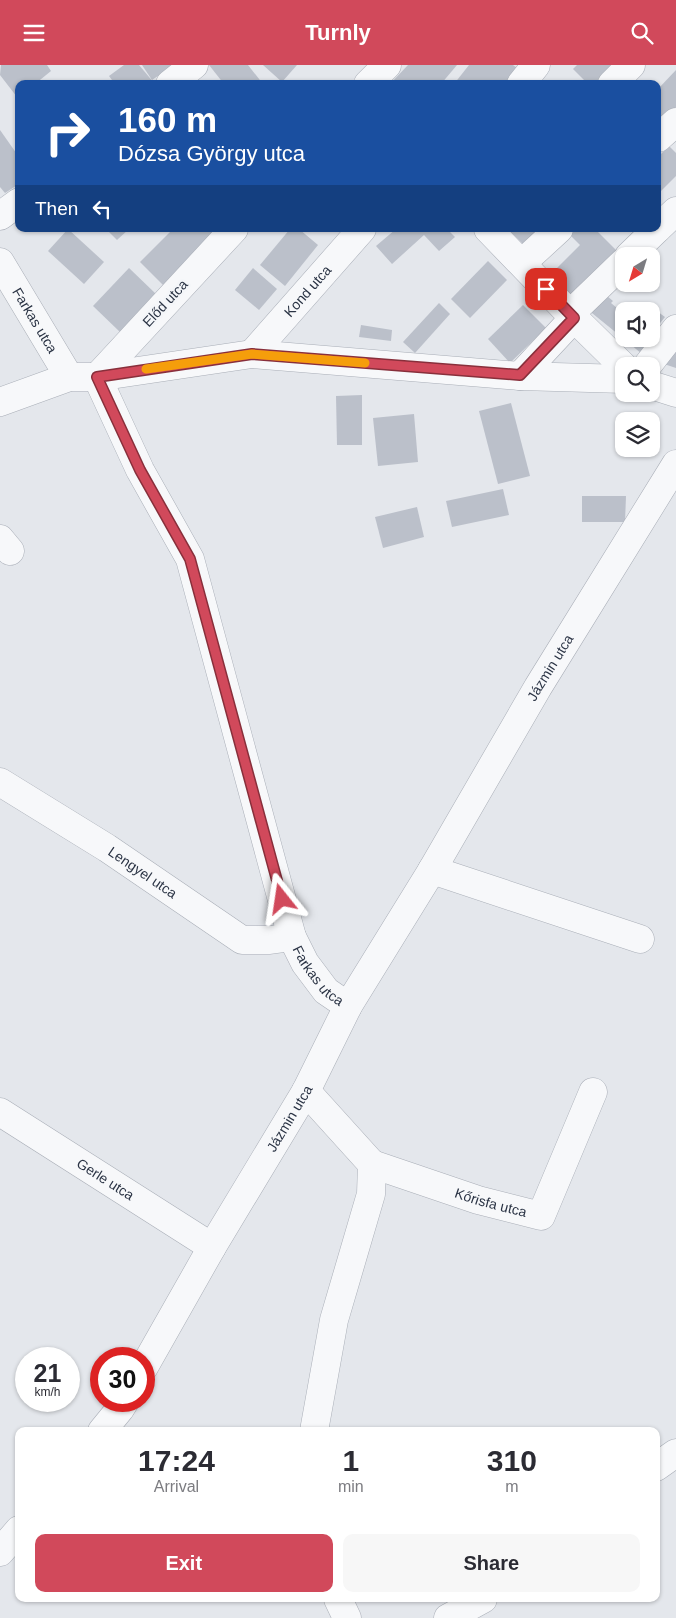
<!DOCTYPE html>
<html lang="en">
<head>
<meta charset="utf-8">
<style>
  :root { --surface:#fff; --page:#f7f7f7; --text:#2b2b33; --muted:#7c7c81; --accent:#d1495b }
  body { margin:0; font-family:Helvetica,sans-serif; background:var(--page); color:var(--text); height:100vh; display:flex; flex-direction:column; font-size:19px; white-space:nowrap }
  * { box-sizing:border-box; margin:0 }
  p { font-size:16px; color:var(--muted) }
  .icon { flex:none; width:28px; height:28px; fill:none; stroke:currentColor; stroke-width:2; stroke-linecap:round; stroke-linejoin:round }
  .map { position:relative; flex:1; overflow:hidden }
  .side { position:absolute; left:15px; top:1362px; width:645px; height:175px; display:flex; flex-direction:column; background:var(--surface); border-radius:10px; box-shadow:0 1px 4px #0004 }
  .side>* { flex:none }
  .top-card { position:absolute; left:15px; top:15px; width:646px; height:152px; border-radius:10px; box-shadow:0 1px 4px #0004; background:#1a4fa0; color:#fff; overflow:hidden }
  .needle { width:32px; rotate:218deg }
  .controls { position:absolute; left:615px; top:182px; display:grid; gap:10px }
  .controls a { display:grid; place-items:center; width:45px; height:45px; border-radius:10px; background:var(--surface); box-shadow:0 1px 4px #0004; font-size:25px }
  .speed { position:absolute; left:15px; top:1282px; display:flex; gap:10px; font-size:25px; font-weight:700; text-align:center }
  .speed>* { display:grid; place-content:center; width:65px; height:65px; border-radius:50%; background:var(--surface); box-shadow:0 1px 4px #0004; line-height:1 }
  .speed small { font-size:12px; font-weight:400 }
  .speed .limit { border:8px solid #d22; background:#fff; color:#111 }
  .pin { position:absolute; display:grid; place-items:center; width:42px; height:42px; color:#fff; margin:-21px; border-radius:10px; box-shadow:0 2px 8px #0006 }
  .me { position:absolute; width:55px; margin:-28px; rotate:345deg; stroke-linejoin:round; filter:drop-shadow(0 0 4px #0008) }
  .turn { display:flex; align-items:center; gap:18px; height:105px; padding:0 20px; font-size:22px }
  .turn .icon { width:65px; height:65px; stroke-width:2.5 }
  .turn b { display:block; font-size:35px; line-height:42px }
  .then { display:flex; align-items:center; height:48px; padding:0 20px; background:#0003; gap:10px; font-size:19px }
  .eta { display:flex; justify-content:space-evenly; align-items:center; height:85px; text-align:center }
  .eta b { font-size:30px; font-weight:700; line-height:35px }
  .cta { display:flex; gap:10px; margin-top:auto; padding:10px 20px }
  .cta a { flex:1; height:58px; border-radius:10px; background:var(--accent); color:#fff; font-size:20px; font-weight:700; line-height:58px; text-align:center }
  .cta a+a { background:var(--page); color:var(--text) }
  header { display:flex; justify-content:space-between; align-items:center; height:65px; padding:0 20px; background:var(--accent); color:#fff; font-size:22px; font-weight:700 }
  .map>svg:first-child { display:block }
  .building { fill:#bbc0ca }
  .lines { fill:none; stroke-linecap:round; stroke-linejoin:round }
  .minor-casing { stroke:#a9aeb7; stroke-width:29 }
  .minor { stroke:#f7f8fa; stroke-width:28 }
  .route-casing { stroke:#882f3b; stroke-width:12 }
  .route { stroke:#d1495b; stroke-width:9 }
  .slow { stroke:#f59e0b; stroke-width:9 }
  .labels { text-anchor:middle; stroke-width:5; stroke-linejoin:round; paint-order:stroke }
  .street-label { font-size:14px; fill:#2b3445; stroke:#f4f6f9 }
</style>
</head>
<body>
<header><svg class="icon" aria-label="menu" viewBox="0 0 24 24"><path d="M4 6h16M4 12h16M4 18h16"/></svg>Turnly<svg class="icon" aria-label="search" viewBox="0 0 24 24"><circle cx="10" cy="10" r="6"/><path d="M15 15l6 6"/></svg></header>
<div class="map">
<svg width="676" height="1553" viewBox="0 0 676 1553">
  <rect width="100%" height="100%" fill="#e4e7ec"/>
  <g class="building">
    <polygon points="47,0 51,6 35,19 19,19 19,31 17,32 0,10 1,0"/>
    <polygon points="124,0 139,0 155,19 115,19 109,11"/>
    <polygon points="142,0 174,0 152,15"/>
    <polygon points="209,0 248,0 263,19 224,19"/>
    <polygon points="263,0 297,0 282,17"/>
    <polygon points="408,0 457,0 441,19 390,19"/>
    <polygon points="469,0 513,0 521,6 512,19 454,19"/>
    <polygon points="577,0 622,0 603,19 588,19 573,4"/>
    <polygon points="676,5 676,42 661,57 658,53 658,24"/>
    <polygon points="0,65 19,92 19,119 5,128 0,122"/>
    <polygon points="669,81 676,88 676,111 658,129 658,92"/>
    <polygon points="68,164 104,197 84,219 48,186"/>
    <polygon points="106,164 129,164 117,175"/>
    <polygon points="173,164 215,164 218,167 164,221 140,197"/>
    <polygon points="290,164 299,164 318,180 285,221 260,200"/>
    <polygon points="396,164 447,164 455,172 439,186 424,170 392,199 376,181"/>
    <polygon points="508,164 552,164 529,185"/>
    <polygon points="564,164 595,164 618,187 572,233 550,210 580,180"/>
    <polygon points="488,196 507,215 470,253 451,234"/>
    <polygon points="129,203 156,229 120,267 93,241"/>
    <polygon points="253,203 277,224 259,245 235,225"/>
    <polygon points="601,226 613,236 611,238 624,249 624,274 587,244"/>
    <polygon points="439,238 450,249 415,288 403,277"/>
    <polygon points="647,239 665,252 652,268 656,271 642,289 624,274 651,274 651,246 641,246"/>
    <polygon points="523,240 546,263 510,298 488,274"/>
    <polygon points="361,260 392,265 391,276 359,272"/>
    <polygon points="676,285 676,303 661,298"/>
    <polygon points="362,330 362,380 337,380 336,331"/>
    <polygon points="511,338 530,411 498,419 479,346"/>
    <polygon points="414,349 418,397 378,401 373,353"/>
    <polygon points="503,424 509,450 452,462 446,436"/>
    <polygon points="582,431 626,431 625,457 582,457"/>
    <polygon points="417,442 424,472 383,483 375,452"/>
  </g>
  <g class="lines">
    <defs>
      <g id="minor">
        <polyline points="170,19 194,0"/>
        <polyline points="368,19 387,0"/>
        <polyline points="521,19 536,0"/>
        <polyline points="612,19 631,0"/>
        <polyline points="658,73 676,57"/>
        <polyline points="0,151 19,137"/>
        <polyline points="658,163 676,146"/>
        <path id="s1" d="M 234,164 L 97,312 L 140,405 L 190,494 L 292,872 L 305,898 L 326,926 L 348,941"/>
        <polyline points="488,164 574,253 624,302"/>
        <polyline points="629,191 657,164"/>
        <path id="s2" d="M 0,197 L 69,312"/>
        <polyline points="522,198 559,164"/>
        <polyline points="570,249 624,197"/>
        <path id="s3" d="M 252,289 L 362,164"/>
        <polyline points="647,301 676,264"/>
        <polyline points="520,311 574,253"/>
        <polyline points="651,320 676,328"/>
        <polyline points="0,337 69,312 97,312 252,289 520,311 624,314"/>
        <polyline points="0,474 10,486"/>
        <path id="s4" d="M 0,717 L 107,783 L 242,875 L 270,875 L 292,872"/>
        <polyline points="432,805 640,874"/>
        <polyline points="306,1026 372,1099 371,1129 334,1255 314,1366"/>
        <path id="s5" d="M 0,1047 L 212,1182"/>
        <path id="s6" d="M 372,1099 L 478,1135 L 541,1151 L 593,1027"/>
        <path id="s7" d="M 144,1302 L 212,1182 L 306,1026 L 348,941 L 432,805 L 538,622 L 676,399"/>
        <polyline points="102,1366 120,1344 125,1336"/>
        <polyline points="656,1402 676,1388"/>
        <polyline points="0,1487 19,1465"/>
        <polyline points="338,1534 347,1553"/>
        <polyline points="448,1553 483,1534"/>
      </g>
    </defs>
    <use href="#minor" class="minor-casing"/>
    <use href="#minor" class="minor"/>
  </g>
  <g class="lines">
    <defs>
      <polyline id="route" points="282,834 190,494 140,405 97,312 252,289 520,310 574,253 546,224"/>
    </defs>
    <use href="#route" class="route-casing"/>
    <use href="#route" class="route"/>
    <polyline class="slow" points="146,304 252,289 365,298"/>
  </g>
  <g class="labels">
    <g class="street-label">
      <text dy="5" stroke="none"><textPath href="#s3" startOffset="84">Kond utca</textPath></text>
      <text transform="translate(165 238) rotate(-47)" y="5">Előd utca</text>
      <text dy="5" stroke="none"><textPath href="#s2" startOffset="68">Farkas utca</textPath></text>
      <text dy="5" stroke="none"><textPath href="#s7" startOffset="809">Jázmin utca</textPath></text>
      <text dy="5" stroke="none"><textPath href="#s4" startOffset="169">Lengyel utca</textPath></text>
      <text dy="5" stroke="none"><textPath href="#s1" startOffset="845">Farkas utca</textPath></text>
      <text dy="5" stroke="none"><textPath href="#s7" startOffset="288">Jázmin utca</textPath></text>
      <text dy="5" stroke="none"><textPath href="#s5" startOffset="125">Gerle utca</textPath></text>
      <text dy="5" stroke="none"><textPath href="#s6" startOffset="125">Kőrisfa utca</textPath></text>
    </g>
  </g>
</svg>
<div class="controls">
<a><svg class="needle" viewBox="-14 -14 28 28"><path d="M0-13l5 13h-10z" fill="#e53935"/><path d="M0 13l5-13h-10z" fill="#7c7c81"/></svg></a>
<a><svg class="icon" aria-label="sound" viewBox="0 0 24 24"><path d="M4 9h4l5-4v14l-5-4H4zM17 9q2 3 0 6"/></svg></a>
<a><svg class="icon" aria-label="search" viewBox="0 0 24 24"><circle cx="10" cy="10" r="6"/><path d="M15 15l6 6"/></svg></a>
<a><svg class="icon" aria-label="layers" viewBox="0 0 24 24"><path d="M12 4l9 5-9 5-9-5zM3 14l9 5 9-5"/></svg></a>
</div>
<div class="speed"><div>21<small>km/h</small></div><div class="limit">30</div></div>
<div class="pin" style="left:546px;top:224px;background:#d93025"><svg class="icon" aria-label="arrive" viewBox="0 0 24 24"><path d="M6 21V4h12l-3 4 3 4H6"/></svg></div>
<svg class="me" style="left:282px;top:834px" viewBox="-20 -20 40 40"><path d="M0-17L14 15 0 8-14 15z" fill="#d1495b" stroke="#fff" stroke-width="4"/></svg>
<div class="top-card">
<div class="turn"><svg class="icon" aria-label="right" viewBox="0 0 24 24"><path d="M7 20v-9h11M14 6l5 5-5 5"/></svg><div><b>160 m</b>Dózsa György utca</div></div>
<div class="then">Then<svg class="icon" aria-label="left" viewBox="0 0 24 24"><path d="M17 20v-9H6M10 6l-5 5 5 5"/></svg></div>
</div>
<section class="side">
<div class="eta">
<div><b>17:24</b><p>Arrival</p></div>
<div><b>1</b><p>min</p></div>
<div><b>310</b><p>m</p></div>
</div>
<div class="cta"><a>Exit</a><a>Share</a></div>
</section>
</div>
</body>
</html>
